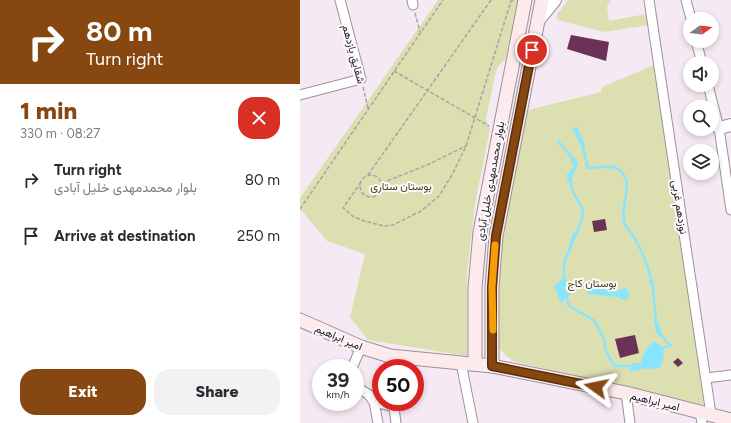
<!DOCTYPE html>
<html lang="en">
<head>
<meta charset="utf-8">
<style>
  :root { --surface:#fff; --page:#f2f2f3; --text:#2b2b33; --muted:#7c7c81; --accent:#874710 }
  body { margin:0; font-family:Figtree,Vazirmatn,sans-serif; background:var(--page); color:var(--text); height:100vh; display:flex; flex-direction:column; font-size:15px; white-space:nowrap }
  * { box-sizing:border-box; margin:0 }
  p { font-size:13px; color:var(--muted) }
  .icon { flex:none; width:22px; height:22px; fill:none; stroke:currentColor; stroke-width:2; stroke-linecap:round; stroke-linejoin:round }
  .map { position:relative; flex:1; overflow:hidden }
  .side { display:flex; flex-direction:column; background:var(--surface); width:300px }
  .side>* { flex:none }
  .banner { background:#874710; color:#fff; overflow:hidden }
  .needle { width:26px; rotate:75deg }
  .fabs { position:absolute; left:383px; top:12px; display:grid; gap:8px }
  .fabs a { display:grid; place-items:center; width:36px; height:36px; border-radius:50%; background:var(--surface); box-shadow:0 2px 6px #0003; font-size:20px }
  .speed { position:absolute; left:12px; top:359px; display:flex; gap:8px; font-size:20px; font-weight:700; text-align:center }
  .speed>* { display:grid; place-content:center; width:52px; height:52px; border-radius:50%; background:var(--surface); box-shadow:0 2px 6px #0003; line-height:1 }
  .speed small { font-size:10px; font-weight:400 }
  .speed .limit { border:6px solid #d22; background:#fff; color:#111 }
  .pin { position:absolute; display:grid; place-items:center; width:34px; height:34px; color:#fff; margin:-17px; border:2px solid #fff; border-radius:50%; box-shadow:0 1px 4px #0007 }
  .me { position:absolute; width:44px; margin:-22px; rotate:282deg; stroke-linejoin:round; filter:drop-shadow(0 0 3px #0008) }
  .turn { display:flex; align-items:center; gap:14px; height:84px; padding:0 20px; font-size:18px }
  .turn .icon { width:52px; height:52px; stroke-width:2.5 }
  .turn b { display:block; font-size:28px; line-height:34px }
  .round { display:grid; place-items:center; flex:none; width:42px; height:42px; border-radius:16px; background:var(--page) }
  .overview { display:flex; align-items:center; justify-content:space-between; height:68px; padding:0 20px }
  h1 { font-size:24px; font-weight:800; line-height:30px; color:var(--accent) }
  .cta { display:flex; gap:8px; margin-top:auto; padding:8px 20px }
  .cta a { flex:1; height:46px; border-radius:16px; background:var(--accent); color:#fff; font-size:16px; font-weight:800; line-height:46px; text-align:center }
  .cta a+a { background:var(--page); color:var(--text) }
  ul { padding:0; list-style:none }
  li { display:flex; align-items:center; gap:12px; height:56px; padding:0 20px }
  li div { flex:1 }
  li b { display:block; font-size:15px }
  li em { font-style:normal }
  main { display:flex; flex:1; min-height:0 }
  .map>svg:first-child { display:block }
  .green { fill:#dce0b0 }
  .water { fill:#89e4fd }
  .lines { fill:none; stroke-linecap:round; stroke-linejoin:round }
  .stream { stroke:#89e4fd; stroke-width:2.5 }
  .building { fill:#6b3256 }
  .minor-casing { stroke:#9c919a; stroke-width:11 }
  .tertiary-casing { stroke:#9c919a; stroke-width:14 }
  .secondary-casing { stroke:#9c919a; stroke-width:15 }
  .path { stroke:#aaa1a9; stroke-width:1.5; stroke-dasharray:4 2; stroke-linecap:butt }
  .minor { stroke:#fff; stroke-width:9 }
  .tertiary { stroke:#fff; stroke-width:12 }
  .secondary { stroke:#fceaec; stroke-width:13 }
  .route-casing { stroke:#582e0a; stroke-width:10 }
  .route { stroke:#874710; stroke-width:7 }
  .slow { stroke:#f59e0b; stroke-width:7 }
  .labels { text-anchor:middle; stroke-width:4; stroke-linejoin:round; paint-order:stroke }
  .street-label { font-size:11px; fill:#1e1a1d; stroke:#fef9fd }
  .park-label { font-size:11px; fill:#3e4108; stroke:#fef9fd }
</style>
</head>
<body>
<main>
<section class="side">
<div class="banner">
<div class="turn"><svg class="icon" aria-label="right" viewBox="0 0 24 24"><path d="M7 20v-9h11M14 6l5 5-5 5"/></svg><div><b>80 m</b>Turn right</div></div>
</div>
<div class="overview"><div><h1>1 min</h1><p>330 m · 08:27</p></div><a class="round" style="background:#d93025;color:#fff"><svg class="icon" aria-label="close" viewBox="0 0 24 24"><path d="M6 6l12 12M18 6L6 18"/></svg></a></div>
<ul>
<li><svg class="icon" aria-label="right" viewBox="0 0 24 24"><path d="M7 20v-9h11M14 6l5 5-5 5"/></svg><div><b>Turn right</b><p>بلوار محمدمهدی خلیل آبادی</p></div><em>80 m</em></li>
<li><svg class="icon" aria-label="arrive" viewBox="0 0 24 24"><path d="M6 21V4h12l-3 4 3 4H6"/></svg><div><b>Arrive at destination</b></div><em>250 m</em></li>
</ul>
<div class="cta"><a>Exit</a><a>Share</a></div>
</section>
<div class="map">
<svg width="431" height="423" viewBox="0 0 431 423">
  <rect width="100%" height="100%" fill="#f5e9f4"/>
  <g class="green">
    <polygon points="138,0 219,0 206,58 198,67 196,71 186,119 190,129 175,204 167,273 167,356 68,340 50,317 65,254 27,241 0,209 0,198"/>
    <polygon points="268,0 311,0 307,7 309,21 346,14 349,25 304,32 258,20 256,16"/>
    <polygon points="354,65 405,402 402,407 213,361 206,356 199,348 197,288 202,236 228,110 301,92 302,87"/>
  </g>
  <g class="water">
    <polygon points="264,277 265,291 269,291 270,294 261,303 254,286"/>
    <polygon points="287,287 318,291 325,288 328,290 329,295 327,299 323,300 318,297 287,294"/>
    <path d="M 353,342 C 367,345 365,357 360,368 L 347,369 L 342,368 L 340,370 L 330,371 L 329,369 L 331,367 L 341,365 C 340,358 347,346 353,342 Z"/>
  </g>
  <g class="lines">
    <g class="stream">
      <polyline points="276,128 284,146"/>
      <path d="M 274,129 L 282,145 L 288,168 C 296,168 311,164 318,169 C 337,182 318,206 325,224 C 327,229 332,234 335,239 C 343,253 349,266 351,282"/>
      <polyline points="258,141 277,163 271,177 271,184"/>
      <polyline points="269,181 268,175 275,167 271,158"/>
      <path d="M 271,185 C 272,196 282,202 283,213 C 283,222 268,251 265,260 C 262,267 265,278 265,285 L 287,287"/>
      <polyline points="271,244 274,234"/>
      <polyline points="352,279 356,321 361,335 368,343"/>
      <polyline points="267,298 269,306 295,321 305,342 305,349 314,366 326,366"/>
      <polyline points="355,321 358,333 361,336"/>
      <polyline points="363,348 371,345"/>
      <polyline points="328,366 339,364"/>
    </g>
  </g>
  <g class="building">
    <polygon points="271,35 309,42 306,61 267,49"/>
    <polygon points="305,219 307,230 294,232 292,221"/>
    <polygon points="335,335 339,353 320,358 315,339"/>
    <polygon points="378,358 383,363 378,367 373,362"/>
  </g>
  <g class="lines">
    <defs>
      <g id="minor">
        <polyline points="112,0 113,5"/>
        <polyline points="349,0 411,414"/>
        <polyline points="386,0 391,19"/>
        <polyline points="396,41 402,63"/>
        <polyline points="408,85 419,128 431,210"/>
        <polyline points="0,95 61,79 40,0"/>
        <polyline points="161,363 173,423"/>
        <polyline points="52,368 61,347"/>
        <polyline points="406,378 431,375"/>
        <polyline points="55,386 68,394 74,402 94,407 96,423"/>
        <polyline points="326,393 330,423"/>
        <polyline points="74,402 78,423"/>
        <polyline points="400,412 402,423"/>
      </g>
      <g id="tertiary">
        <polyline points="238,21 255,0"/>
        <polyline points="419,128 431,125"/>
      </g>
      <g id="secondary">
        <polyline points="0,320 61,347 90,356 192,366 326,393 431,420"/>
        <polyline points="175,364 175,288 180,232 225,0"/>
        <polyline points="192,366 192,287 196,236 242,0"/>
      </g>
    </defs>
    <use href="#minor" class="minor-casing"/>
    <use href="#tertiary" class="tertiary-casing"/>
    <use href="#secondary" class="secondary-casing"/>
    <g class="path">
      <polyline points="115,13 120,32"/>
      <polyline points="94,71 189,126"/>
      <polyline points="63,87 68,108"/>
      <circle cx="71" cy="186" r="11"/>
      <polyline points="68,175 191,0"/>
      <polyline points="61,182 43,208 54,217 64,221 84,226 93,225 121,211 139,196 153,173 166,146 211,1 214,0"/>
      <polyline points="82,183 127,165 166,146"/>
      <polyline points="0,209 143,0"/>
    </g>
    <use href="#minor" class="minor"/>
    <use href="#tertiary" class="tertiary"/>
    <use href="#secondary" class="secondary"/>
  </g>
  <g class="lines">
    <defs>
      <polyline id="route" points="232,50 196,236 192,287 192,366 296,387"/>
    </defs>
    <use href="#route" class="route-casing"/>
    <use href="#route" class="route"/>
    <polyline class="slow" points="193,330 192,287 195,245"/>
  </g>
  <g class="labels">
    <g class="street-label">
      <text transform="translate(54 54) rotate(75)" y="4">شقایق یازدهم</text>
      <text transform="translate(190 181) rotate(-80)" y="4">بلوار محمدمهدی خلیل آبادی</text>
      <text transform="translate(380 207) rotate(81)" y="4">نوزدهم غربی</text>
      <text transform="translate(39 337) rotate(23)" y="4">امیر ابراهیم</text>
      <text transform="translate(355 401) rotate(14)" y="4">امیر ابراهیم</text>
    </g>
    <g class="park-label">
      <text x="101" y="190">بوستان ستاری</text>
      <text x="292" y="287">بوستان کاج</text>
    </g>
  </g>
</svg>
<div class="fabs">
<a><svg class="needle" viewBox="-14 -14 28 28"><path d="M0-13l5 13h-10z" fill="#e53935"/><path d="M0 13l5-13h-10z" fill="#7c7c81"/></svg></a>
<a><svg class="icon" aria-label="sound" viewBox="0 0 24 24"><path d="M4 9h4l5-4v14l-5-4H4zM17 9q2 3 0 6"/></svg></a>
<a><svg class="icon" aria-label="search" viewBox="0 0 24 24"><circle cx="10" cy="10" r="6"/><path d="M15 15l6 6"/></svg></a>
<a><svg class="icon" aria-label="layers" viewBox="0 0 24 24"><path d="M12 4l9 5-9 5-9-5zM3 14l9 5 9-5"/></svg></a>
</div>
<div class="speed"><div>39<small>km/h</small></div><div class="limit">50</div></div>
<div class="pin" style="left:232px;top:50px;background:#d93025"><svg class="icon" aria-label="arrive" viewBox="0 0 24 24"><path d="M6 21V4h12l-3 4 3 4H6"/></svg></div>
<svg class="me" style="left:296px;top:387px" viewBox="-20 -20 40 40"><path d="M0-17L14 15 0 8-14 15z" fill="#874710" stroke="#fff" stroke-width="4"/></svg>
</div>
</main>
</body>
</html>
